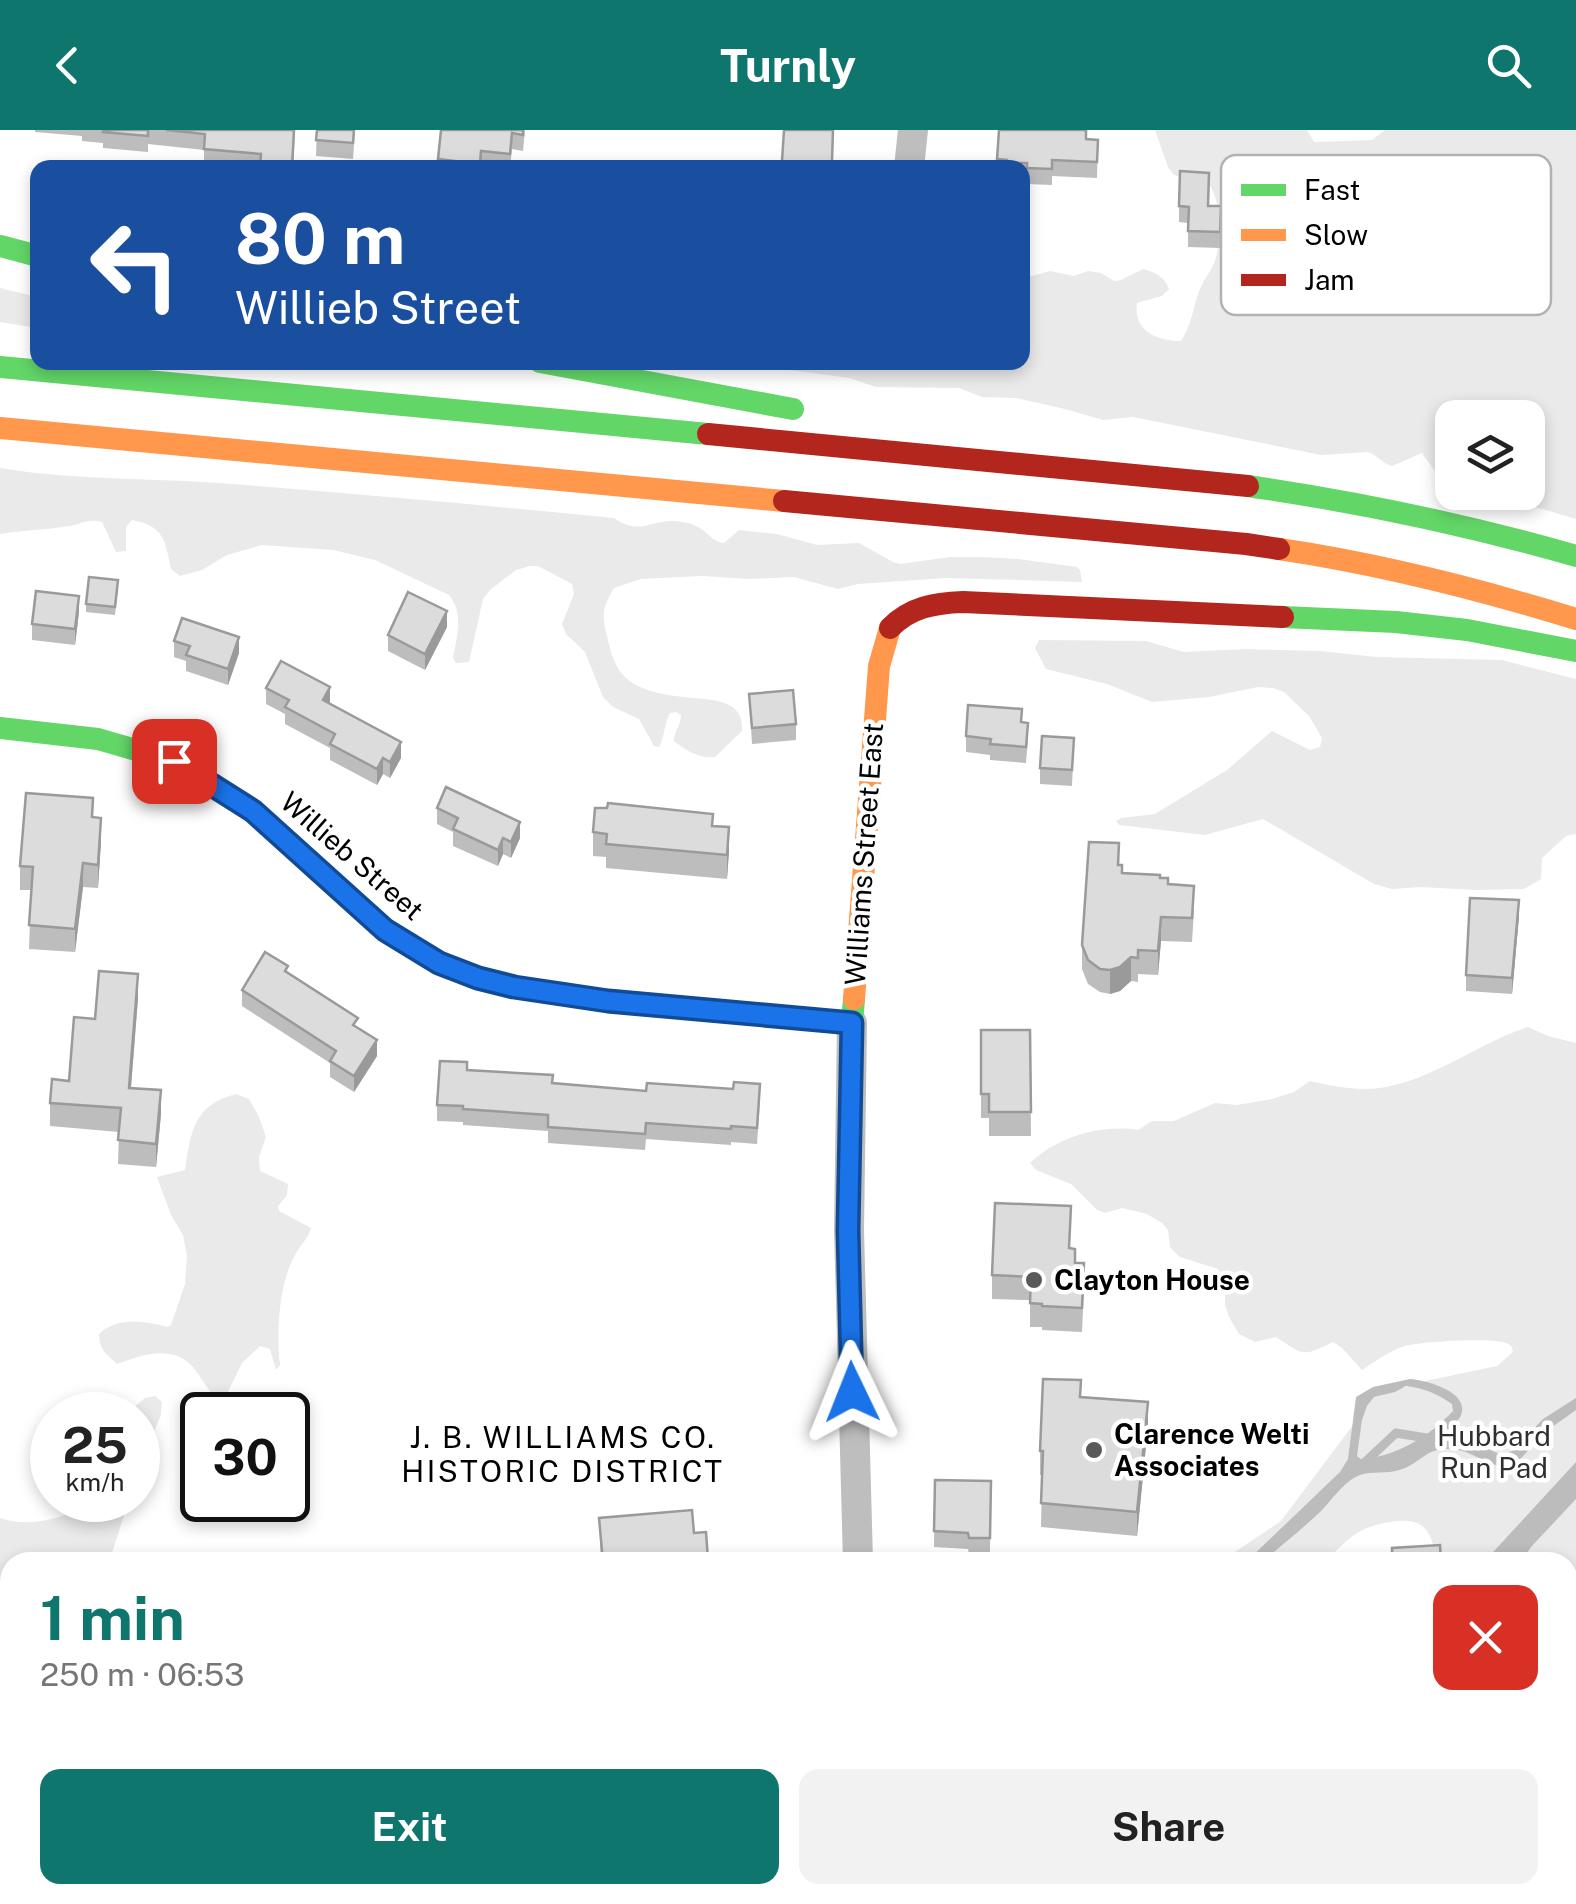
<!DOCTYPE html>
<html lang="en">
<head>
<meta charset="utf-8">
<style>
  :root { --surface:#fff; --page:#f2f2f2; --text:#222; --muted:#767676; --accent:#0f766e }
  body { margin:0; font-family:"Public Sans",sans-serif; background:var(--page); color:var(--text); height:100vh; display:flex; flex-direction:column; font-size:38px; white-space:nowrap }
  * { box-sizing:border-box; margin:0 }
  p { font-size:32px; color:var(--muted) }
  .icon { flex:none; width:55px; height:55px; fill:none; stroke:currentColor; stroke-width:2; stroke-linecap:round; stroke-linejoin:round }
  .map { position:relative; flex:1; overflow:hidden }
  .panel { position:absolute; left:0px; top:1422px; width:1578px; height:352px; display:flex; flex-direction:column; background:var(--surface); border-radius:30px 30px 0 0; box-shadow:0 5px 15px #0003 }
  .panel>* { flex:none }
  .top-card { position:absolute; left:30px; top:30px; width:1000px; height:210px; border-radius:20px; box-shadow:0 5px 15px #0003; background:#1a4fa0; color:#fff; overflow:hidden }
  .fabs { position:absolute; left:1435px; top:270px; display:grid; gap:20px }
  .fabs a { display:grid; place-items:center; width:110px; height:110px; border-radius:20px; background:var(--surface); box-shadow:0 5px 15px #0003; font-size:50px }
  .speed { position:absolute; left:30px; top:1262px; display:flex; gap:20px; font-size:50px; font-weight:700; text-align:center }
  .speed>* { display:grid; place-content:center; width:130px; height:130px; border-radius:50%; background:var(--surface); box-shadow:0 5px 15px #0003; line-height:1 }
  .speed small { font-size:25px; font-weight:400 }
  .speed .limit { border:5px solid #111; border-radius:15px; background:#fff; color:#111 }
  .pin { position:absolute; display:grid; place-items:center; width:85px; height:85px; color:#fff; margin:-42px; border-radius:20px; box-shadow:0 5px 15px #0006 }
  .me { position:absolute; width:110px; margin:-55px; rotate:358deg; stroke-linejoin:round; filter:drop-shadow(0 0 8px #0008) }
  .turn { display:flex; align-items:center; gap:35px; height:210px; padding:0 40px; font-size:45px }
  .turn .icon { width:130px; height:130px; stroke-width:2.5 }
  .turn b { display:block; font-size:70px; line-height:85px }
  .round { display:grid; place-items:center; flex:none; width:105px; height:105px; border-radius:20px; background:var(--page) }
  .headline { display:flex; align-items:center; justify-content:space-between; height:170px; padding:0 40px }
  h1 { font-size:60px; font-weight:700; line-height:75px; color:var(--accent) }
  .primary-button { display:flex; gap:20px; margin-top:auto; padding:20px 40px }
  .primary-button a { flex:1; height:115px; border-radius:20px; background:var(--accent); color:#fff; font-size:40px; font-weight:700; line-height:115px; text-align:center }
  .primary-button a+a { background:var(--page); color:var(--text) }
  header { display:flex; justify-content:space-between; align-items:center; height:130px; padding:0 40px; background:var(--accent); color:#fff; font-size:45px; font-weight:700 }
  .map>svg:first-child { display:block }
  .green { fill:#eaeaea }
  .water { fill:#bcbcbc; fill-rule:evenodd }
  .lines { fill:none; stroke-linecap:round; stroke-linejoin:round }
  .stream { stroke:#bcbcbc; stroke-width:9 }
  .street { stroke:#bebebe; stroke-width:30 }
  .fast { stroke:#63d668; stroke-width:22 }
  .slow { stroke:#ff974d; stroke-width:22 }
  .jam { stroke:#b3261e; stroke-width:22 }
  .wall { fill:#bdbdbd }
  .shaded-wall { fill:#9a9a9a }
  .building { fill:#dcdcdc; stroke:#9a9a9a; stroke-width:2.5 }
  .route-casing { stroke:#114b97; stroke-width:25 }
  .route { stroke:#1a73e8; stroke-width:18 }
  .poi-dot { fill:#595959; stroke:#fff; stroke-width:4 }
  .labels { text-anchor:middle; stroke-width:9; stroke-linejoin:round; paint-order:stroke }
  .street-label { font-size:28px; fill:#000; stroke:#fff }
  .poi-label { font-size:28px; font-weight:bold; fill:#000; stroke:#fff; text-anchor:start }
  .park-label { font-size:28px; fill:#2f2f2f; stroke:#fff }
  .neighbourhood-label { font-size:30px; letter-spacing:2.5px; fill:#000; stroke:#fff }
  .key { fill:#fff; stroke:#b2b2b2; stroke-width:2.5 }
  .key-label { font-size:28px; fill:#000 }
</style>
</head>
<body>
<header><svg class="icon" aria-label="back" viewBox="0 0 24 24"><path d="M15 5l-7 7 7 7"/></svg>Turnly<svg class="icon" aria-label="search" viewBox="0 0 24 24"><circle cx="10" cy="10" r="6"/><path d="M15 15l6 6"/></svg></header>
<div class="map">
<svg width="1576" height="1774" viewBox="0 0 1576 1774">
  <rect width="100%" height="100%" fill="#fff"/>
  <g class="green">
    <path d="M 1155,0 L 1307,0 L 1314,12 L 1372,10 L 1385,0 L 1576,0 L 1576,389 L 1488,363 L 1528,362 L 1528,288 L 1452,288 L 1452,353 L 1441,350 L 1422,323 L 1392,336 C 1382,333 1377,325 1368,322 L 1321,325 L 1133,287 L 1103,290 L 1065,279 L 1016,268 L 982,267 L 959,258 L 876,257 L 849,248 L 740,233 L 1022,232 L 1023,143 L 1032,146 L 1050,141 L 1074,146 L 1088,141 L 1101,143 L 1114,151 L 1121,150 L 1143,139 C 1155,142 1165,147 1169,159 L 1162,166 L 1137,173 C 1133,201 1157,211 1181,211 C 1192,195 1193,176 1200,159 C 1203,151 1208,145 1212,138 C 1223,115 1223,76 1209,54 L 1174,45 L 1168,37 Z"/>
    <polygon points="0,158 37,167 37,198 0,192"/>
    <path d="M 0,338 C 73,350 146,348 220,353 C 351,363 483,375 614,388 C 639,406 650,390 675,391 C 682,392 692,393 698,397 C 709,403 711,411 724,413 L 739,400 L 777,404 L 817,415 L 859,413 L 893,432 L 900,434 L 950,427 L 982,427 L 1018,429 L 1077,437 L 1080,440 L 1082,452 L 946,448 L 858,454 L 838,459 L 794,447 L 750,449 L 702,446 L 641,449 L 614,458 C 601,480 602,486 608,510 C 611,523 615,537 624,546 C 637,560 664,565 683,567 C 707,570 745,567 742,601 L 715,627 C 700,629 685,620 674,611 C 674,601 681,595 681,585 L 676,582 L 670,583 C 664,594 665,606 659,617 L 654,616 L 639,589 L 613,577 L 603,567 L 585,522 L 566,504 L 562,494 L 574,464 L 572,454 L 538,436 L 530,436 L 516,440 L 490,460 L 483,469 L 469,532 L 456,533 L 453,528 C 457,506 464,483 449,465 L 375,430 L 333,420 L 262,415 L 227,425 L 202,440 L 180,446 L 171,439 C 165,410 164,396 132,390 L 126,397 L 126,421 L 116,422 L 102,392 C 88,388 82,394 69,396 C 46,400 23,400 0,404 Z"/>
    <polygon points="1039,510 1146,511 1184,522 1244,519 1320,521 1377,527 1502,530 1576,549 1576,704 1566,706 1542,728 1541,749 1524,759 1478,760 1420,757 1392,759 1374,754 1263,689 1205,705 1119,695 1116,691 1121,688 1155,684 1227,640 1272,601 1310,620 1320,617 1322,608 1309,586 1284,562 1273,558 1258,557 1209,567 1152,572 1107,554 1046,539 1035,518"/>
    <path d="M 1528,897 L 1548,906 L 1576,913 L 1576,1445 L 1568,1450 L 1568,1432 L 1494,1432 L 1488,1428 L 1484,1432 L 1437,1432 C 1435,1421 1432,1403 1422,1396 C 1408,1384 1367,1395 1354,1405 C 1343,1413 1334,1423 1325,1432 L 1220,1432 L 1281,1391 L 1374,1267 L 1425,1251 L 1497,1236 L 1513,1222 C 1512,1219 1512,1216 1510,1215 C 1499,1206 1420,1212 1405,1216 C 1389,1221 1376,1231 1362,1240 L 1342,1218 L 1333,1212 C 1302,1227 1305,1226 1276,1207 L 1255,1212 L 1239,1204 L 1229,1187 L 1225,1175 L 1225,1153 L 1218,1139 L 1180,1127 L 1170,1117 L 1168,1100 L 1162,1093 L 1147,1084 L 1122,1078 L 1105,1083 L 1097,1080 L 1071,1054 L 1036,1040 L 1030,1033 C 1057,1007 1101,994 1138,1000 L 1152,991 L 1174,991 L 1215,973 L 1237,975 L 1272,969 L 1294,962 L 1310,951 C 1328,955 1346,959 1365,959 C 1424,958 1474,914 1528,897 Z"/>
    <path d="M 236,964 L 249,969 L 259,987 L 266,1007 L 259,1027 L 260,1041 L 288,1054 L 287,1065 L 278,1076 L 279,1081 L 311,1098 C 308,1109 300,1115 295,1125 C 279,1153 276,1203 280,1235 L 276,1240 L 270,1219 L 260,1216 L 242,1233 L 224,1270 L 216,1269 C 207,1259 201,1246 192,1236 C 171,1214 141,1225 117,1234 C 106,1224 99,1219 99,1204 C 118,1186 145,1191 168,1197 L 171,1195 L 185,1154 L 187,1126 L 183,1105 L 171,1085 L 157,1047 L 185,1040 C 191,1002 193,975 236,964 Z"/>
    <polygon points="155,1266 162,1272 161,1285 138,1339 138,1285 125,1285 145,1268"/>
    <path d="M 79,1370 L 129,1370 L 109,1432 L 10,1432 L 10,1514 L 0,1511 L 0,1388 C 23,1396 54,1392 75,1380 Z"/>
    <polygon points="0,1608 10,1609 10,1680 0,1679"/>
    <polygon points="10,1731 10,1765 181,1765 176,1774 0,1774 0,1737"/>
  </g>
  <g class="water">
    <path d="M 1410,1249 C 1426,1250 1470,1262 1461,1285 C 1459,1291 1449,1300 1445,1304 L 1465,1309 L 1502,1325 L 1512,1321 L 1543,1289 L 1576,1268 L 1576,1280 L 1545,1302 L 1513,1337 C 1487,1339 1473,1318 1447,1319 C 1424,1319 1419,1335 1399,1340 C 1387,1344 1372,1341 1360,1345 C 1344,1351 1332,1370 1320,1382 C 1302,1399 1281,1416 1262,1432 L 1246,1432 L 1340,1342 L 1348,1329 L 1356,1267 L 1373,1257 ZM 1406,1256 C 1424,1258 1438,1264 1452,1274 L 1453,1281 C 1429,1307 1397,1325 1362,1330 L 1357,1326 L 1362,1290 L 1367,1276 L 1374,1267 L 1395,1262 Z"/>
    <polygon points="1576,1332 1576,1369 1531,1417 1521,1432 1484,1432"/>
  </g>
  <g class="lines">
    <polyline class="stream" points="1361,1336 1396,1303 1433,1309"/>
    <g class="street">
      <polyline points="909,38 913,0"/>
      <polyline points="852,893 849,1100 858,1432"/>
      <polyline points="903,1765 908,1774"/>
      <polyline points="1308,1765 1309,1774"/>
      <polyline points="1495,1765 1496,1774"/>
    </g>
    <g class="fast">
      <polyline points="0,116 38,126"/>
      <polyline points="540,232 793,279"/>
      <polyline points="0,237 708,304"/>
      <path d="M 1248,356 C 1359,372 1468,395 1576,426"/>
      <polyline points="1283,487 1396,492 1467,500 1576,521"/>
      <polyline points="0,598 98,609 174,631 253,681 385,800 439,833 477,849 514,857 609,871 852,893 854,869"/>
    </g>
    <g class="slow">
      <polyline points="0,298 784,371"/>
      <path d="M 1279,419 C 1380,434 1479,459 1576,489"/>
      <polyline points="854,869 879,536 890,498"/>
    </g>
    <g class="jam">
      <polyline points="708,304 1248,356"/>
      <polyline points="784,371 1246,414 1279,419"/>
      <path d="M 890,498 C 910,477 935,473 963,472 L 1283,487"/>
    </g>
  </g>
  <g class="wall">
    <polygon points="35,0 295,0 293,38 234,38 204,35 204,20 148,14 148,22 103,18 103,13 82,11 82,6 35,2"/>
    <polygon points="317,0 355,0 353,29 316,26"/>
    <polygon points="441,0 525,0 523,21 512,19 510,38 438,38"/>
    <polygon points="784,0 833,0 832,38 782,38"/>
    <polygon points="999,0 1098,10 1097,48 1052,46 1052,55 1027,54 1027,50 1022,49 1022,38 997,38"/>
    <polygon points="1179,76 1208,76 1221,93 1220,118 1188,117 1188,93 1179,92"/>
    <polygon points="118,458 115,485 86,482 86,474"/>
    <polygon points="79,482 75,515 32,510 32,494"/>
    <polygon points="447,497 425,540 388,521 388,505"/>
    <polygon points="174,511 239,523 228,555 186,541 186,531 174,527"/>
    <polygon points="266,558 330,573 401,628 390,648 383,644 377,655 330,630 330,618 285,594 285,584 266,574"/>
    <polygon points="749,564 796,594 796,610 752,614"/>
    <polygon points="1022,592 1028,609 1026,633 990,630 990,625 966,622 966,606"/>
    <polygon points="1074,608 1072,656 1040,654 1040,638"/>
    <polygon points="437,678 520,708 511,728 503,724 498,736 453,716 453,702 437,694"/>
    <polygon points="93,687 101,711 98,758 83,757 75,822 29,819 31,760 20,760 20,736"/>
    <polygon points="713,696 729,721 727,749 606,738 606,727 593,726 593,702"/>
    <polygon points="1119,735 1122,743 1160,748 1194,780 1192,812 1161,811 1158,845 1138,844 1138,852 1131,851 1120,861 1110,864 1100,862 1088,854 1082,839 1082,815"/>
    <polygon points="1519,786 1512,864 1466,861 1466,845"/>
    <polygon points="288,843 358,898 377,926 354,962 330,947 330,933 242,876 242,860"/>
    <polygon points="138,868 131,958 161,984 156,1037 118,1034 119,1002 50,996 50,973 69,951 95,889"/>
    <polygon points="981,900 1030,900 1031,1006 989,1006 989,988 981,988"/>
    <polygon points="467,940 553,953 760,970 757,1014 731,1012 731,1015 646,1009 645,1020 548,1013 548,1001 463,995 463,992 437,991 437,975"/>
    <polygon points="1070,1118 1084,1157 1082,1202 1042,1200 1042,1197 1030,1197 1030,1170 992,1169 992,1145"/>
    <polygon points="1081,1267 1148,1296 1137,1406 1041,1397 1042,1345 1040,1345 1040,1321"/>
    <polygon points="935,1350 991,1351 990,1424 969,1424 968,1419 934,1417"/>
    <polygon points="599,1388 694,1403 706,1402 708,1432 601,1432"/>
    <polygon points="1568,1620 1576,1620 1576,1766 1575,1766 1572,1717 1568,1718"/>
    <polygon points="767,1765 858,1765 858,1766 843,1767 844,1774 768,1774"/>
    <polygon points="998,1765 1113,1765 1112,1774 998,1774"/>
  </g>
  <g class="shaded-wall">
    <polygon points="79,466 79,482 75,515 75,499"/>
    <polygon points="447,481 447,497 425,540 425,524"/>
    <polygon points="239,507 239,523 228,555 228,539"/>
    <polygon points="330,557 330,573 323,570"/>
    <polygon points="401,612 401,628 390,648 390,632"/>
    <polygon points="383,628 383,644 377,655 377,639"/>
    <polygon points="101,688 101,711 98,758 98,735"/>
    <polygon points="520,692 520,708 511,728 511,712"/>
    <polygon points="729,697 729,721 727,749 727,725"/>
    <polygon points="503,708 503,724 498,736 498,720"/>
    <polygon points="83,733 83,757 75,822 75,799"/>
    <polygon points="1519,770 1519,786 1512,864 1512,848"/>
    <polygon points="1161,787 1161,811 1158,845 1158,821"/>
    <polygon points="1131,827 1131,851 1120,861 1110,864 1110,840"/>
    <polygon points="138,844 138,868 129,981 129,958"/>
    <polygon points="377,910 377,926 354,962 354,946"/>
    <polygon points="161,960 161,984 156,1037 156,1014"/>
    <polygon points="1148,1272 1148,1296 1137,1406 1137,1382"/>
  </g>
  <g class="building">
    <polygon points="103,0 148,0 148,6 103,2"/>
    <polygon points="166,0 294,0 292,38 260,37 261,24 204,19 205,4"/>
    <polygon points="317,0 354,0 353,13 316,10"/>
    <polygon points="441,0 523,0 523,5 512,3 510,24 481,21 480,34 438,29"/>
    <polygon points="784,0 833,0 832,32 782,31"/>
    <polygon points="999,0 1086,0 1086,9 1098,10 1097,32 1052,30 1052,39 1027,38 1027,33 1007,33 1007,30 997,29"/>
    <polygon points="1180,41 1209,43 1208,76 1221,76 1220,102 1188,101 1189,77 1179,76"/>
    <polygon points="89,447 118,450 115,477 86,474"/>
    <polygon points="36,461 79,466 75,499 32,494"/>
    <polygon points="408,462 447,481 425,524 388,505"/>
    <polygon points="182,488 239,507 228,539 186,525 190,516 174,511"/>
    <polygon points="281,531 330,557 323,570 401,612 390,632 383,628 377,639 330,614 335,604 285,577 289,570 266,558"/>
    <polygon points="793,560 796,594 752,598 749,564"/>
    <polygon points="968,575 1022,579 1021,592 1028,593 1026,617 990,614 991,609 966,606"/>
    <polygon points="1042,606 1074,608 1072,640 1040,638"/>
    <polygon points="446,657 520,692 511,712 503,708 498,720 453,699 458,688 437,678"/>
    <polygon points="26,663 93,668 92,687 101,688 98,735 83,733 75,799 29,795 33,737 20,736"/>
    <polygon points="608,673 713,684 712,696 729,697 727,725 606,714 607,704 593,702 595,678 607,678"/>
    <polygon points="1089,712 1119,713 1118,735 1122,735 1122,743 1160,745 1160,748 1168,748 1168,754 1194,756 1192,788 1161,787 1158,821 1138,820 1138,828 1131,827 1120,837 1110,840 1100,839 1088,830 1082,815"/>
    <polygon points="1470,768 1519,770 1512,848 1466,845"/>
    <polygon points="265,822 288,836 285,841 358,888 353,895 377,910 354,946 330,931 336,921 242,860"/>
    <polygon points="99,841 138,844 129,958 161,960 156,1014 118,1010 121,978 50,973 52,949 69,951 74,887 95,889"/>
    <polygon points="981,900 1030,900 1031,982 989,982 989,964 981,964"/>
    <polygon points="440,931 467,932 467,940 553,945 552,953 646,961 647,953 733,959 734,952 760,954 757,998 731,996 731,999 646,993 645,1004 548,997 548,985 463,979 463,976 437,975"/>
    <polygon points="995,1073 1071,1076 1069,1118 1075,1119 1075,1133 1084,1133 1082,1178 1042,1176 1042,1174 1030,1173 1031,1147 992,1145"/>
    <polygon points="1043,1249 1081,1250 1080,1267 1148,1272 1137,1382 1041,1373 1043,1321 1040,1321"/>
    <polygon points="935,1350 991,1351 990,1408 969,1408 968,1403 934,1401"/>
    <polygon points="692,1380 694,1403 706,1402 708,1429 700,1430 699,1432 603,1432 599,1388"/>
    <polygon points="1440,1415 1441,1432 1344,1432 1392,1429 1392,1418"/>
    <polygon points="1568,1620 1576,1620 1576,1742 1575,1742 1572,1694 1568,1694"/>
    <polygon points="470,1765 544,1765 545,1774 471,1774"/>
    <polygon points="782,1765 843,1765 844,1774 783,1774"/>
  </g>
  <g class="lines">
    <defs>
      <polyline id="route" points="174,631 253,681 385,800 439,833 478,848 514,857 608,871 852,893 848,1100 852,1262"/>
    </defs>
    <use href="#route" class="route-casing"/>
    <use href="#route" class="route"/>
  </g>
  <g class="poi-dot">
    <circle cx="1034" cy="1150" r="10"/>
    <circle cx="1094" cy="1320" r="10"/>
  </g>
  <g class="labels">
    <g class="street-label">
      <text transform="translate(864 724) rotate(-86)" y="10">Williams Street East</text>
      <text transform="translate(352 726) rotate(41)" y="10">Willieb Street</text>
    </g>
    <g class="poi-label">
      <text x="1054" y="1160">Clayton House</text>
      <text x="1114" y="1314">Clarence Welti<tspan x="1114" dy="32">Associates</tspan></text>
    </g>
    <g class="park-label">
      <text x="1494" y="1316">Hubbard<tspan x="1494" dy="32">Run Pad</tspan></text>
    </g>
    <g class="neighbourhood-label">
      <text x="563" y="1318">J. B. WILLIAMS CO.<tspan x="563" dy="34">HISTORIC DISTRICT</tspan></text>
    </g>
  </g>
  <rect x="1221" y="25" width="330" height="160" rx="15" class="key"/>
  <rect x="1241" y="54" width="45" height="12" fill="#63d668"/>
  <rect x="1241" y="99" width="45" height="12" fill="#ff974d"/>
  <rect x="1241" y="144" width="45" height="12" fill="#b3261e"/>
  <g class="key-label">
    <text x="1304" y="70">Fast</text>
    <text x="1304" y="115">Slow</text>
    <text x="1304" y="160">Jam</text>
  </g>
</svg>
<div class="fabs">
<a><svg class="icon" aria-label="layers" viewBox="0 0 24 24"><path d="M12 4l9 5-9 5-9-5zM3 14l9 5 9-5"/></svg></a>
</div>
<div class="speed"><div>25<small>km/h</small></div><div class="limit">30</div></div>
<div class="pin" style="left:174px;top:631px;background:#d93025"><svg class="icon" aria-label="arrive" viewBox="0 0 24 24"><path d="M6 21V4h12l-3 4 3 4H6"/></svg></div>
<svg class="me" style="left:852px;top:1262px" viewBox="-20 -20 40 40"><path d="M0-17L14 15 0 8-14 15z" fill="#1a73e8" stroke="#fff" stroke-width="4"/></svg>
<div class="top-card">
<div class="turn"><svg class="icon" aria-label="left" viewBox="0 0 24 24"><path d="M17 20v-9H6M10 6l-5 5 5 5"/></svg><div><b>80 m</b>Willieb Street</div></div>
</div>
<section class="panel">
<div class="headline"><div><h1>1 min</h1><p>250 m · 06:53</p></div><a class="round" style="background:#d93025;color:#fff"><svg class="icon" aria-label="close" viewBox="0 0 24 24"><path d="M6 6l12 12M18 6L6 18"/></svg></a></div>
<div class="primary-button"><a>Exit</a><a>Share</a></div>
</section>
</div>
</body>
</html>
